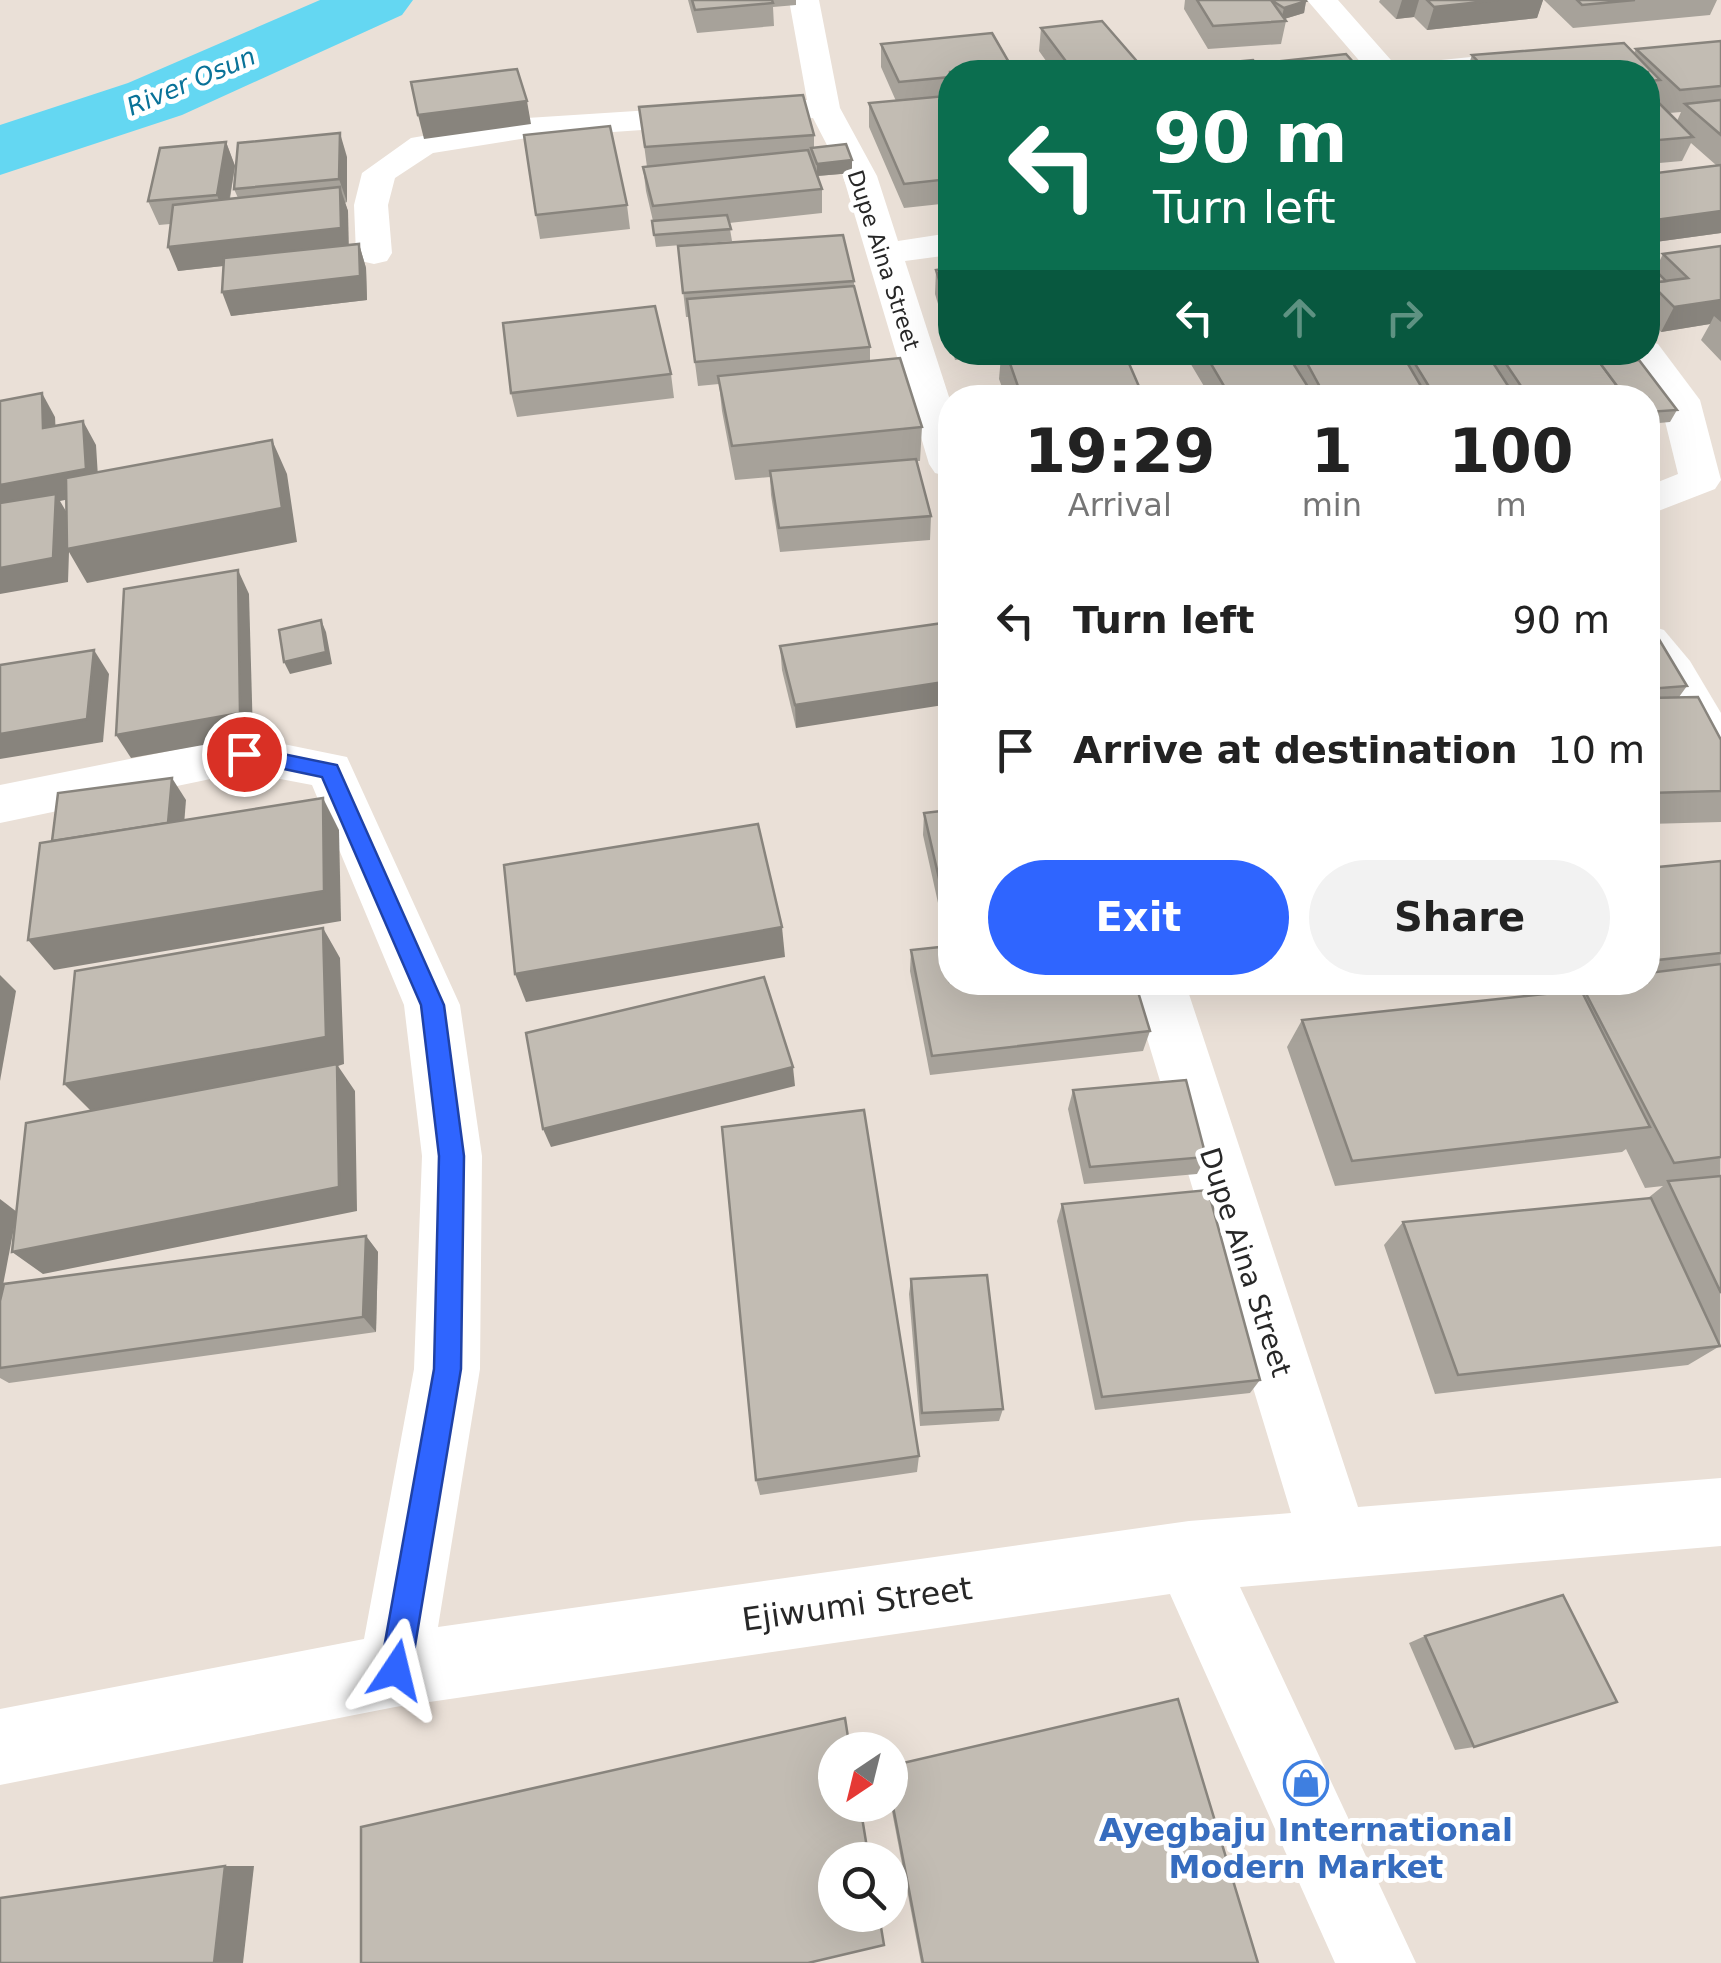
<!DOCTYPE html>
<html lang="en">
<head>
<meta charset="utf-8">
<style>
  :root { --surface:#fff; --page:#f2f2f2; --text:#222; --muted:#767676; --accent:#2f65ff }
  body { margin:0; font-family:"DejaVu Sans",sans-serif; background:var(--page); color:var(--text); height:100vh; display:flex; flex-direction:column; font-size:38px; white-space:nowrap }
  * { box-sizing:border-box; margin:0 }
  p { font-size:32px; color:var(--muted) }
  .icon { flex:none; width:55px; height:55px; fill:none; stroke:currentColor; stroke-width:2; stroke-linecap:round; stroke-linejoin:round }
  .map { position:relative; flex:1; overflow:hidden }
  .sheet { position:absolute; left:938px; top:385px; width:722px; height:610px; display:flex; flex-direction:column; background:var(--surface); border-radius:40px; box-shadow:0 10px 40px #0002 }
  .sheet>* { flex:none }
  .top-card { position:absolute; left:938px; top:60px; width:722px; height:305px; border-radius:40px; box-shadow:0 10px 40px #0002; background:#0b6e4f; color:#fff; overflow:hidden }
  .needle { width:65px; rotate:215deg }
  .buttons { position:absolute; left:818px; top:1732px; display:grid; gap:20px }
  .buttons a { display:grid; place-items:center; width:90px; height:90px; border-radius:50%; background:var(--surface); box-shadow:0 10px 40px #0002; font-size:50px }
  .pin { position:absolute; display:grid; place-items:center; width:85px; height:85px; color:#fff; margin:-42px; border:5px solid #fff; border-radius:50%; box-shadow:0 2px 10px #0007 }
  .me { position:absolute; width:110px; margin:-55px; rotate:10deg; stroke-linejoin:round; filter:drop-shadow(0 0 8px #0008) }
  .turn { display:flex; align-items:center; gap:35px; height:210px; padding:0 50px; font-size:45px }
  .turn .icon { width:130px; height:130px; stroke-width:2.5 }
  .turn b { display:block; font-size:70px; line-height:85px }
  .lanes { display:flex; align-items:center; height:95px; padding:0 50px; background:#0003; justify-content:center; gap:50px; direction:ltr }
  .lanes .off { opacity:.35 }
  .eta { display:flex; justify-content:space-evenly; align-items:center; height:170px; text-align:center }
  .eta b { font-size:60px; font-weight:600; line-height:70px }
  .action { display:flex; gap:20px; margin-top:auto; padding:20px 50px }
  .action a { flex:1; height:115px; border-radius:60px; background:var(--accent); color:#fff; font-size:40px; font-weight:600; line-height:115px; text-align:center }
  .action a+a { background:var(--page); color:var(--text) }
  ul { padding:0; list-style:none }
  li { display:flex; align-items:center; gap:30px; height:130px; padding:0 50px }
  li div { flex:1 }
  li b { display:block; font-size:38px }
  li em { font-style:normal }
  .map>svg:first-child { display:block }
  .lines { fill:none; stroke-linecap:round; stroke-linejoin:round }
  .river { fill:#64d7f2; fill-rule:evenodd }
  .minor { fill:#fff; fill-rule:evenodd }
  .wall { fill:#a7a29a; fill-rule:evenodd }
  .shaded-wall { fill:#88847d }
  .building { fill:#c2bcb3; stroke:#88847d; stroke-width:2.5 }
  .route { fill:#2f65ff; stroke:#1f42a6; stroke-width:2.5 }
  .labels { text-anchor:middle; stroke-width:10; stroke-linejoin:round; paint-order:stroke }
  .far-street-label { font-size:22px; fill:#272727; stroke:#fff }
  .far-water-label { font-size:25px; font-style:italic; fill:#097298; stroke:#fff }
  .street-label { font-size:28px; fill:#272727; stroke:#fff }
  .near-street-label { font-size:32px; fill:#272727; stroke:#fff }
  .near-shop-label { font-size:32px; font-weight:bold; fill:#366cbe; stroke:#fff }
</style>
</head>
<body>
<div class="map">
<svg width="1721" height="1963" viewBox="0 0 1721 1963">
  <rect width="100%" height="100%" fill="#eae0d7"/>
  <g class="lines">
    <polygon class="river" points="320,0 413,0 402,15 182,115 0,175 0,125 128,83"/>
    <g class="minor">
      <polygon points="789,0 819,0 840,108 877,176 898,241 950,233 950,255 905,261 950,400 950,477 935,473 929,464 843,176 813,118 527,138 433,153 395,178 388,205 392,253 387,261 374,264 361,261 356,253 354,205 362,173 411,138 527,118 807,100"/>
      <path d="M 1307,0 L 1338,0 L 1398,68 L 1411,63 L 1542,50 L 1553,52 L 1557,59 L 1553,66 C 1494,80 1428,72 1369,72 Z"/>
      <polygon points="1648,341 1658,344 1700,400 1721,480 1715,489 1648,515 1648,486 1678,474 1660,401 1625,352 1648,352"/>
      <polygon points="1648,625 1664,630 1690,661 1721,713 1721,773 1704,768 1648,673"/>
      <polygon points="244,736 347,757 460,1005 482,1156 480,1369 438,1627 1189,1521 1291,1513 1130,982 1185,982 1358,1507 1721,1478 1721,1546 1240,1587 1416,1963 1335,1963 1170,1594 395,1707 0,1785 0,1709 364,1639 414,1369 422,1156 404,1005 312,785 244,772 0,823 0,785"/>
    </g>
  </g>
  <g class="wall">
    <polygon points="688,0 796,0 796,5 773,7 774,26 697,33"/>
    <polygon points="1185,0 1305,0 1306,1 1304,13 1284,19 1286,21 1281,44 1208,49 1184,9"/>
    <polygon points="1380,0 1543,0 1537,18 1427,30 1414,17 1396,19 1379,2"/>
    <polygon points="1544,0 1717,0 1710,15 1573,28"/>
    <polygon points="1041,28 1141,66 1140,72 1044,72 1054,72 1039,51"/>
    <path d="M 1721,41 L 1721,233 L 1648,243 L 1648,174 L 1716,165 L 1691,143 L 1682,161 L 1648,164 L 1648,72 L 1466,72 L 1472,55 L 1634,53 L 1636,49 ZM 1681,112 L 1677,121 L 1669,113 Z"/>
    <polygon points="881,44 1014,71 1014,72 950,72 950,203 904,208 869,127 869,103 896,101 881,67"/>
    <polygon points="1273,62 1362,72 1270,72"/>
    <polygon points="639,107 814,135 814,147 852,160 852,173 817,176 822,189 822,213 729,223 732,241 656,247 652,221 653,221 646,191 643,167 647,167"/>
    <polygon points="226,142 235,166 230,199 238,198 234,189 347,157 347,202 345,203 348,211 348,245 359,244 366,268 367,300 231,316 223,266 178,271 170,224 159,225 148,201"/>
    <polygon points="627,205 630,229 540,239 536,215"/>
    <polygon points="678,246 854,281 854,286 870,347 870,361 922,427 920,461 917,461 931,516 930,540 780,552 771,495 770,477 735,480 722,411 719,384 698,386 689,317 686,317"/>
    <polygon points="1721,246 1721,361 1701,340 1710,324 1661,332 1648,317 1648,264 1655,270 1663,254"/>
    <polygon points="950,268 950,343 935,294 936,270"/>
    <polygon points="953,352 1124,352 1144,398 1006,398 999,379 1001,356 955,360"/>
    <polygon points="1187,352 1486,352 1488,357 1490,352 1592,352 1600,363 1677,410 1670,422 1648,424 1648,398 1211,398 1186,356"/>
    <polygon points="671,374 674,398 517,417 511,393"/>
    <polygon points="1648,621 1687,686 1679,697 1721,740 1721,822 1648,824"/>
    <polygon points="950,622 796,728 782,670 780,646"/>
    <polygon points="950,810 950,929 944,930 923,835 924,813"/>
    <polygon points="1721,861 1720,1346 1688,1365 1435,1394 1384,1245 1403,1222 1648,1198 1663,1186 1645,1188 1626,1149 1622,1152 1335,1186 1287,1047 1302,1020 1571,991 1575,987 1560,988 1557,982 1648,982 1648,868"/>
    <polygon points="911,950 1150,1031 1143,1051 930,1075 910,971"/>
    <polygon points="1073,1090 1206,1157 1197,1174 1084,1184 1068,1109"/>
    <polygon points="1062,1204 1260,1380 1250,1393 1095,1410 1057,1221"/>
    <polygon points="366,1236 378,1252 376,1332 9,1383 0,1378 0,1301"/>
    <polygon points="911,1279 1003,1409 999,1421 920,1426 909,1294"/>
    <polygon points="919,1456 917,1472 760,1495 756,1480"/>
    <polygon points="1425,1636 1474,1747 1455,1750 1409,1643"/>
    <polygon points="890,1766 1258,1963 921,1963 890,1801"/>
  </g>
  <g class="shaded-wall">
    <polygon points="1402,0 1419,0 1414,17 1396,19"/>
    <polygon points="1498,0 1543,0 1537,18 1427,30 1434,7"/>
    <polygon points="1306,1 1304,13 1281,20 1284,8"/>
    <polygon points="1141,66 1140,72 1085,72"/>
    <polygon points="527,101 531,124 424,139 418,115"/>
    <polygon points="340,133 347,157 347,202 339,179"/>
    <polygon points="226,142 235,166 226,219 217,195"/>
    <polygon points="852,160 852,173 817,176 817,164"/>
    <polygon points="340,187 348,211 349,252 178,271 168,247"/>
    <polygon points="1721,211 1721,233 1648,243 1648,221"/>
    <polygon points="359,244 366,268 367,300 231,316 222,292"/>
    <polygon points="1721,300 1721,322 1714,316 1710,324 1661,332 1674,307"/>
    <polygon points="42,393 55,417 57,453 43,428"/>
    <polygon points="83,421 96,445 99,493 60,501 70,518 272,440 287,474 297,542 87,583 69,552 68,582 0,594 0,485"/>
    <polygon points="238,570 249,594 253,736 131,758 116,735"/>
    <polygon points="321,620 326,632 332,664 290,674 284,662"/>
    <polygon points="94,650 109,674 103,742 0,759 0,734"/>
    <polygon points="950,681 950,704 796,728 795,705"/>
    <polygon points="172,778 186,800 182,850 167,828"/>
    <polygon points="323,798 339,830 341,921 54,970 28,940"/>
    <polygon points="782,927 785,957 526,1002 515,974"/>
    <polygon points="323,928 340,958 344,1064 338,1066 355,1091 357,1211 43,1274 12,1252 91,1111 64,1084"/>
    <polygon points="0,975 16,991 0,1081"/>
    <polygon points="793,1067 795,1086 551,1147 543,1129"/>
    <polygon points="0,1199 17,1212 0,1301"/>
    <polygon points="366,1236 378,1252 376,1332 363,1317"/>
    <polygon points="225,1866 254,1866 243,1963 214,1963"/>
  </g>
  <g class="building">
    <polygon points="692,0 772,0 773,3 695,10"/>
    <polygon points="1197,0 1271,0 1286,21 1213,26"/>
    <polygon points="1271,0 1305,0 1306,1 1284,8"/>
    <polygon points="1427,0 1498,0 1434,7"/>
    <polygon points="1577,0 1635,0 1582,5"/>
    <polygon points="1102,21 1141,66 1074,72 1041,28"/>
    <polygon points="992,33 1014,71 996,72 950,72 950,77 899,82 881,44"/>
    <polygon points="1721,41 1721,86 1680,90 1636,49"/>
    <polygon points="1624,43 1660,80 1648,81 1648,72 1488,72 1472,55"/>
    <polygon points="1346,54 1362,72 1282,72 1273,62"/>
    <polygon points="1253,60 1262,72 1184,72 1180,67"/>
    <polygon points="517,69 527,101 418,115 411,82"/>
    <polygon points="803,95 814,135 645,147 639,107"/>
    <polygon points="1648,95 1651,95 1693,137 1648,141"/>
    <polygon points="946,96 950,103 950,179 904,184 869,103"/>
    <polygon points="1721,100 1721,135 1685,104"/>
    <polygon points="610,126 627,205 536,215 524,135"/>
    <polygon points="340,133 339,179 234,189 238,143"/>
    <polygon points="226,142 217,195 148,201 160,148"/>
    <polygon points="846,144 852,160 817,164 811,148"/>
    <polygon points="808,150 822,189 653,206 643,167"/>
    <polygon points="1721,165 1721,211 1648,221 1648,174"/>
    <polygon points="340,187 341,228 168,247 173,205"/>
    <polygon points="727,215 731,229 654,235 652,221"/>
    <polygon points="843,235 854,281 683,293 678,246"/>
    <polygon points="359,244 360,276 222,292 224,258"/>
    <polygon points="1721,246 1721,300 1674,307 1650,283 1688,278 1663,254"/>
    <polygon points="1648,263 1666,281 1650,283 1648,289"/>
    <polygon points="950,268 950,314 936,270"/>
    <polygon points="854,286 870,347 695,362 687,299"/>
    <polygon points="655,306 671,374 511,393 503,323"/>
    <polygon points="1006,352 1124,352 1144,398 1022,398"/>
    <polygon points="1204,352 1286,352 1315,398 1231,398"/>
    <polygon points="1301,352 1401,352 1428,398 1326,398"/>
    <polygon points="1401,352 1425,352 1409,354 1406,361"/>
    <polygon points="1425,352 1486,352 1516,398 1436,398 1409,354"/>
    <polygon points="1498,352 1592,352 1626,398 1529,398"/>
    <polygon points="900,358 922,427 732,446 718,376"/>
    <polygon points="1639,360 1677,410 1648,412 1648,398 1626,398 1600,363"/>
    <polygon points="42,393 43,428 83,421 86,469 0,485 0,401"/>
    <polygon points="272,440 282,508 67,549 66,478"/>
    <polygon points="916,459 931,516 779,528 770,471"/>
    <polygon points="56,494 53,558 0,568 0,503"/>
    <polygon points="238,570 240,713 116,735 124,589"/>
    <polygon points="321,620 326,652 284,662 279,630"/>
    <polygon points="1648,621 1687,686 1648,689"/>
    <polygon points="950,622 950,681 795,705 780,646"/>
    <polygon points="94,650 87,719 0,734 0,665"/>
    <polygon points="1698,697 1721,740 1721,791 1648,793 1648,698"/>
    <polygon points="172,778 168,823 52,841 58,793"/>
    <polygon points="323,798 324,891 28,940 40,843"/>
    <polygon points="950,810 950,908 946,909 924,813"/>
    <polygon points="758,824 782,927 515,974 504,865"/>
    <polygon points="1721,861 1721,953 1648,961 1648,868"/>
    <polygon points="323,928 326,1037 64,1084 75,971"/>
    <polygon points="950,946 950,982 1135,982 1150,1031 932,1056 911,950"/>
    <polygon points="1721,964 1721,1157 1674,1163 1580,982 1648,982 1648,973"/>
    <polygon points="764,977 793,1067 543,1129 526,1033"/>
    <polygon points="1581,990 1650,1127 1352,1161 1302,1020"/>
    <polygon points="337,1064 339,1187 12,1252 26,1123"/>
    <polygon points="1186,1080 1206,1157 1090,1167 1073,1090"/>
    <polygon points="864,1110 919,1456 756,1480 722,1127"/>
    <polygon points="1721,1176 1721,1293 1668,1181"/>
    <polygon points="1208,1190 1260,1380 1102,1397 1062,1204"/>
    <polygon points="1651,1198 1720,1346 1458,1375 1403,1222"/>
    <polygon points="366,1236 363,1317 0,1368 0,1301 4,1284"/>
    <polygon points="987,1275 1003,1409 922,1413 911,1279"/>
    <polygon points="1563,1595 1617,1702 1474,1747 1425,1636"/>
    <polygon points="1178,1699 1258,1963 923,1963 890,1791 890,1766"/>
    <polygon points="845,1718 850,1750 835,1750 835,1805 860,1805 869,1860 835,1860 835,1915 879,1915 884,1945 808,1963 361,1963 361,1827"/>
    <polygon points="225,1866 214,1963 0,1963 0,1898"/>
  </g>
  <polygon class="route" points="244,746 337,765 444,1005 464,1156 461,1369 411,1670 406,1680 396,1685 385,1680 380,1670 434,1369 439,1156 421,1005 322,777 237,759 234,754"/>
  <defs>
    <symbol id="shop-ring" viewBox="-11 -11 22 22"><circle r="9.5" fill="#fff" stroke="#3f7fe0" stroke-width="1.5"/><path d="M-5-2.5h2.3a2.7 3.5 0 0 1 5.4 0H5L5.5 6h-11ZM-1.5-2.5h3a1.5 2.3 0 0 0-3 0Z" fill="#3f7fe0"/></symbol>
  </defs>
  <g fill-rule="evenodd">
    <use href="#shop-ring" x="1281" y="1758" width="50" height="50"/>
  </g>
  <g class="labels">
    <g class="far-street-label">
      <text transform="translate(884 260) rotate(72)" y="8">Dupe Aina Street</text>
    </g>
    <g class="far-water-label">
      <text transform="translate(191 81) rotate(-23)" y="9">River Osun</text>
    </g>
    <g class="street-label">
      <text transform="translate(1246 1262) rotate(72)" y="10">Dupe Aina Street</text>
    </g>
    <g class="near-street-label">
      <text transform="translate(857 1604) rotate(-8)" y="11">Ejiwumi Street</text>
    </g>
    <g class="near-shop-label">
      <text x="1306" y="1841">Ayegbaju International<tspan x="1306" dy="37">Modern Market</tspan></text>
    </g>
  </g>
</svg>
<div class="buttons">
<a><svg class="needle" viewBox="-14 -14 28 28"><path d="M0-13l5 13h-10z" fill="#e53935"/><path d="M0 13l5-13h-10z" fill="#767676"/></svg></a>
<a><svg class="icon" aria-label="search" viewBox="0 0 24 24"><circle cx="10" cy="10" r="6"/><path d="M15 15l6 6"/></svg></a>
</div>
<div class="pin" style="left:244px;top:754px;background:#d93025"><svg class="icon" aria-label="arrive" viewBox="0 0 24 24"><path d="M6 21V4h12l-3 4 3 4H6"/></svg></div>
<svg class="me" style="left:396px;top:1670px" viewBox="-20 -20 40 40"><path d="M0-17L14 15 0 8-14 15z" fill="#2f65ff" stroke="#fff" stroke-width="4"/></svg>
<div class="top-card">
<div class="turn"><svg class="icon" aria-label="left" viewBox="0 0 24 24"><path d="M17 20v-9H6M10 6l-5 5 5 5"/></svg><div><b>90 m</b>Turn left</div></div>
<div class="lanes"><svg class="icon" aria-label="left" viewBox="0 0 24 24"><path d="M17 20v-9H6M10 6l-5 5 5 5"/></svg><svg class="icon off" aria-label="ahead" viewBox="0 0 24 24"><path d="M12 20V5M6 11l6-6 6 6"/></svg><svg class="icon off" aria-label="right" viewBox="0 0 24 24"><path d="M7 20v-9h11M14 6l5 5-5 5"/></svg></div>
</div>
<section class="sheet">
<div class="eta">
<div><b>19:29</b><p>Arrival</p></div>
<div><b>1</b><p>min</p></div>
<div><b>100</b><p>m</p></div>
</div>
<ul>
<li><svg class="icon" aria-label="left" viewBox="0 0 24 24"><path d="M17 20v-9H6M10 6l-5 5 5 5"/></svg><div><b>Turn left</b></div><em>90 m</em></li>
<li><svg class="icon" aria-label="arrive" viewBox="0 0 24 24"><path d="M6 21V4h12l-3 4 3 4H6"/></svg><div><b>Arrive at destination</b></div><em>10 m</em></li>
</ul>
<div class="action"><a>Exit</a><a>Share</a></div>
</section>
</div>
</body>
</html>
